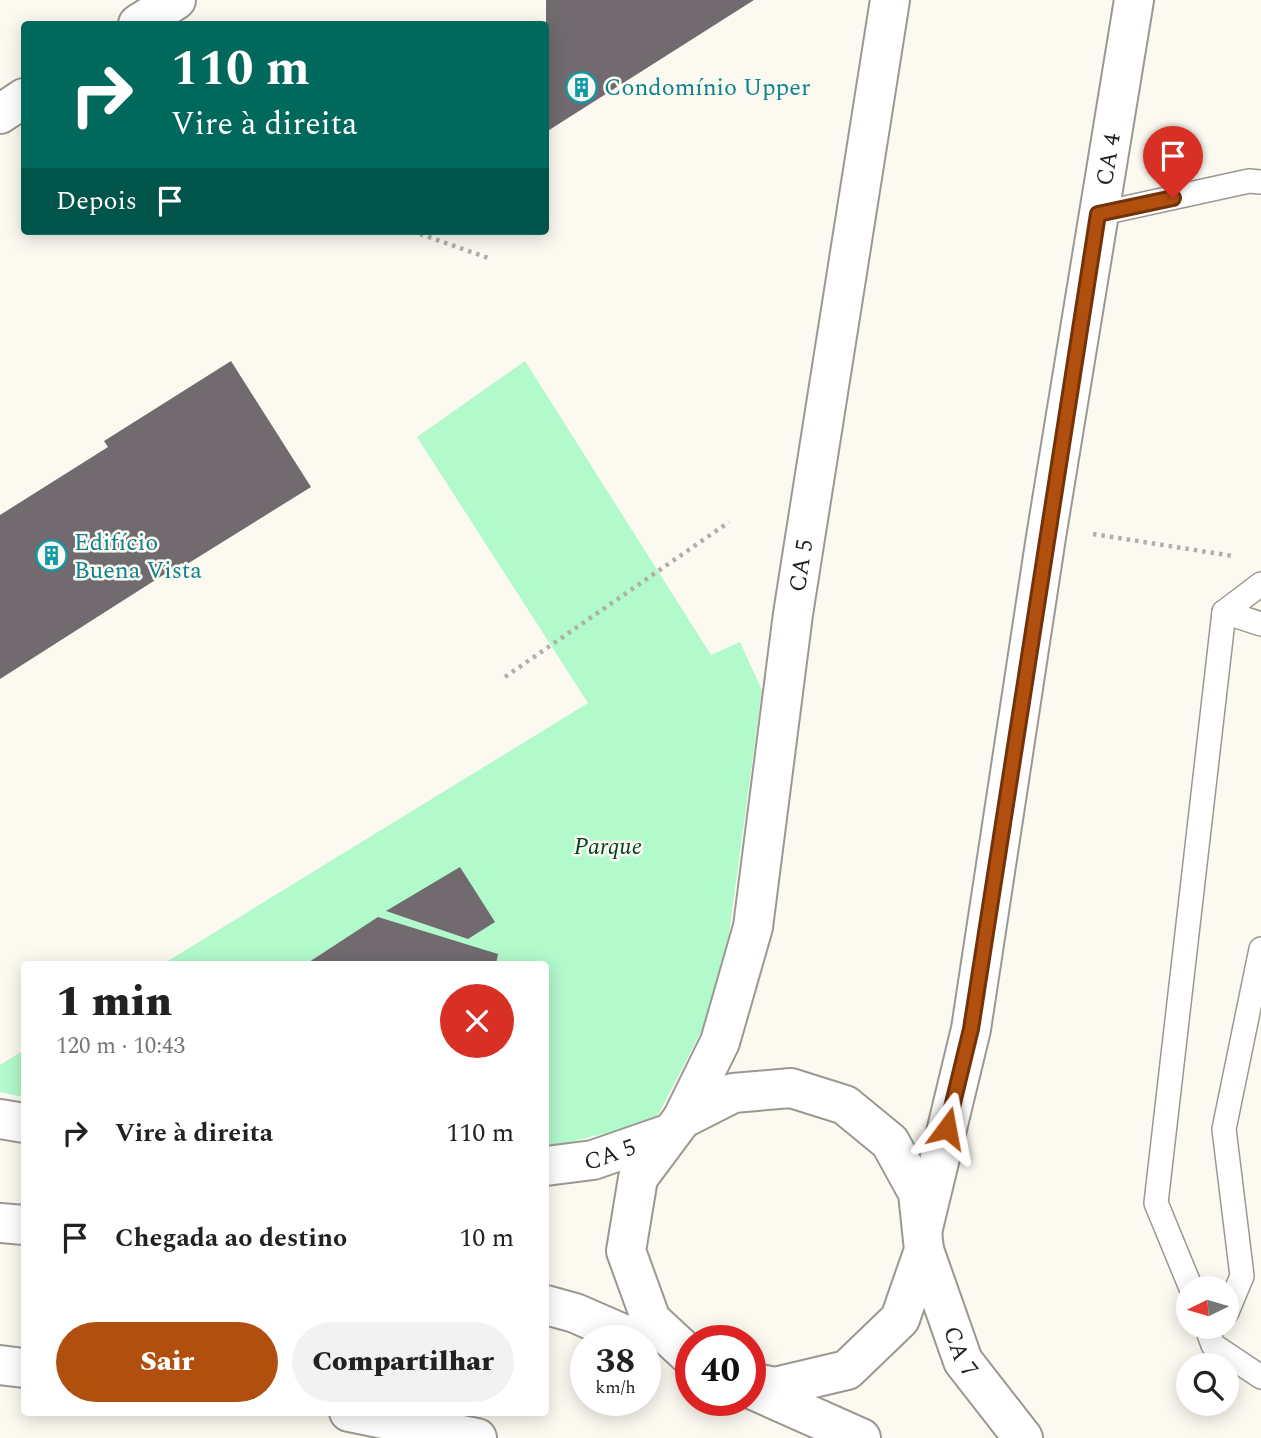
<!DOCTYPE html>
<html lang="pt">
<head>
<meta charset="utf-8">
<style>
  :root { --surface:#fff; --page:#f2f2f2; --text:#222; --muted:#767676; --accent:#b04f0e }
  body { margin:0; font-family:Spectral,serif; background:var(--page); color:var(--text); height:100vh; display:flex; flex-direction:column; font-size:26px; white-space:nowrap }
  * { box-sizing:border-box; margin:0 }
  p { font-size:23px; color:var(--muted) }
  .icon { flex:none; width:38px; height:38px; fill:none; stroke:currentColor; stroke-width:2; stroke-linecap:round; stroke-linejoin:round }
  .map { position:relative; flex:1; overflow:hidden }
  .details { position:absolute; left:21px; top:961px; width:528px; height:455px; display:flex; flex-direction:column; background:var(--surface); border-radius:7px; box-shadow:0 4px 18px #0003 }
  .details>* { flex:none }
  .guide { position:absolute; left:21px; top:21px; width:528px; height:214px; border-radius:7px; box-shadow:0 4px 18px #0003; background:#00695c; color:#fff; overflow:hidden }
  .needle { width:46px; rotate:265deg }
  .buttons { position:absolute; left:1176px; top:1276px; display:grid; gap:14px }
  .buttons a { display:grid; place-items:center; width:63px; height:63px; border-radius:50%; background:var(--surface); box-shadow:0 4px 18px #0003; font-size:35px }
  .speed { position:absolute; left:570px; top:1325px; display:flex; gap:14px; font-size:35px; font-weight:700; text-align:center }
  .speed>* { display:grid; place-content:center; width:91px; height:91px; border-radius:50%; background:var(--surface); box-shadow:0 4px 18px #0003; line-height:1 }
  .speed small { font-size:18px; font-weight:400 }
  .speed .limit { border:10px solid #d22; background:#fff; color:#111 }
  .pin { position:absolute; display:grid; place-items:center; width:60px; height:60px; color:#fff; margin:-72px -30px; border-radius:50% 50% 50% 0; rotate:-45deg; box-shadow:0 0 7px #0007 }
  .pin .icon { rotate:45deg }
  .me { position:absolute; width:77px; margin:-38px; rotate:13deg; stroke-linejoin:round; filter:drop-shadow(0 0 5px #0008) }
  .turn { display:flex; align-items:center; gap:24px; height:147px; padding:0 35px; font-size:32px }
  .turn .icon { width:91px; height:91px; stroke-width:2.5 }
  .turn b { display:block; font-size:49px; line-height:60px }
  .then { display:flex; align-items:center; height:66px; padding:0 35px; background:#0003; gap:14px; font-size:26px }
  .round { display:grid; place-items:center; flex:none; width:74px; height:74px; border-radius:37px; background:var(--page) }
  .headline { display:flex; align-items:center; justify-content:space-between; height:119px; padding:0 35px }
  h1 { font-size:42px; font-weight:800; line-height:52px }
  .action { display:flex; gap:14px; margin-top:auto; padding:14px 35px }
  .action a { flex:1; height:80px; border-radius:42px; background:var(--accent); color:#fff; font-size:28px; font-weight:800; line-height:80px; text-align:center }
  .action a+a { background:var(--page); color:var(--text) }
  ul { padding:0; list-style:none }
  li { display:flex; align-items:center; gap:21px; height:105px; padding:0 35px }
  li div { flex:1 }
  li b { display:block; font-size:26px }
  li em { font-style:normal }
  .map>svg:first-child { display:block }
  .green { fill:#b2f9cc }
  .building { fill:#716b70 }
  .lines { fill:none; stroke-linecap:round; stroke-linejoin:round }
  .lane-casing { stroke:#9b9891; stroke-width:26 }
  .street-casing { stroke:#9b9891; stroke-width:42 }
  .secondary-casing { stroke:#9b9891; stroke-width:42 }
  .path { stroke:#b1afa8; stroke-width:4.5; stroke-dasharray:3.5 5; stroke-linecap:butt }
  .lane { stroke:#fff; stroke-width:23 }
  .street { stroke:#fff; stroke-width:38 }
  .secondary { stroke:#fff; stroke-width:38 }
  .route-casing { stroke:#723309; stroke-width:18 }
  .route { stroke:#b04f0e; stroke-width:12 }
  .labels { text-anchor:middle; stroke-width:5; stroke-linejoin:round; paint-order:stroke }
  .culture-label { font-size:24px; fill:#0d838f; stroke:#fcf9f1; text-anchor:start }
  .street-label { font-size:24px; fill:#242320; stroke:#fcf9f1 }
  .park-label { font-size:24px; font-style:italic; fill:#014325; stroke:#fcf9f1 }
</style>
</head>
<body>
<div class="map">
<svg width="1261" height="1438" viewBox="0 0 1261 1438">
  <rect width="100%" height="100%" fill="#fcf9f1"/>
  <g class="green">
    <polygon points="525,361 711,655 740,642 762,690 721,993 655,1121 546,1148 546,964 163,964 588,703 417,437"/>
    <polygon points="24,1050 24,1097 0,1092 0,1065"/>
  </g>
  <g class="building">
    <polygon points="546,0 754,0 546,132"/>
    <polygon points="231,361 311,487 184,566 182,563 0,679 0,515 108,447 104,441"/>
    <polygon points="460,867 495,922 468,939 386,911"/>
    <polygon points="378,917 498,954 496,964 306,964"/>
  </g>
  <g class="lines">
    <defs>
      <g id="lane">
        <polyline points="1098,214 1249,181 1261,182"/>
        <polyline points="1224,612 1261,624"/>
        <polyline points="1191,1288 1156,1203 1224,612 1261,584"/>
        <polyline points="1227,1312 1242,1276 1224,1129 1261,949"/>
        <polyline points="1206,1326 1213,1345 1261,1377"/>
      </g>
      <g id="street">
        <polyline points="138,24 176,0"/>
        <polyline points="0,114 24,98"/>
        <polyline points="0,1365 24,1368"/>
        <polyline points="349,1412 477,1438"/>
      </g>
      <g id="secondary">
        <polyline points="0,1119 24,1123"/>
        <path id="s1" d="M 682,1119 L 720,1042 L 753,927 L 793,614 L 890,0"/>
        <path id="s2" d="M 546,1166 L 593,1160 L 671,1133"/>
        <polyline points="0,1223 24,1225"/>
        <path id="s3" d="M 923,1228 L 971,1029 L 1046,537 L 1134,0"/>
        <path id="s4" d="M 924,1250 L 963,1361 L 1023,1438"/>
        <polyline points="546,1305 575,1313 637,1340"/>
        <polyline points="691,1357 651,1320 626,1251 638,1178 682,1119 733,1093 791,1088 845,1105 890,1142 918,1193 924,1250 900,1319 847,1370 775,1387 751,1382"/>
        <polyline points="751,1389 861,1438"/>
      </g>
    </defs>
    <use href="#lane" class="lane-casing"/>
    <use href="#street" class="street-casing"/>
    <use href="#secondary" class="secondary-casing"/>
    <g class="path">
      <polyline points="412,231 491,259"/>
      <polyline points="1093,534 1233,556"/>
      <polyline points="505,677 729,522"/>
    </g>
    <use href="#lane" class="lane"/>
    <use href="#street" class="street"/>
    <use href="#secondary" class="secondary"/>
  </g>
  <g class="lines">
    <defs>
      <polyline id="route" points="947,1128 971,1029 1098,214 1173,198"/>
    </defs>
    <use href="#route" class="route-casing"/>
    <use href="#route" class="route"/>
  </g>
  <defs>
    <symbol id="building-ring" viewBox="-11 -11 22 22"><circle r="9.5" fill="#fcf9f1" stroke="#0f9aa8" stroke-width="1.5"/><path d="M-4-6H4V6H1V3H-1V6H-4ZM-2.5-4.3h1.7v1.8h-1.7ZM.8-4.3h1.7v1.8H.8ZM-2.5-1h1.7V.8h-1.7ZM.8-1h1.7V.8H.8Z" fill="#0f9aa8"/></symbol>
  </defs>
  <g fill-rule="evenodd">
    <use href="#building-ring" x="564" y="70" width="35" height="35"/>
    <use href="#building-ring" x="34" y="538" width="35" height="35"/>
  </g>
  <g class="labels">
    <g class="culture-label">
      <text x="604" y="95">Condomínio Upper</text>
      <text x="74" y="550">Edifício<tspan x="74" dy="28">Buena Vista</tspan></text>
    </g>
    <g class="street-label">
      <text dy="8" stroke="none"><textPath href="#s3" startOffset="1085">CA 4</textPath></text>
      <text dy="8" stroke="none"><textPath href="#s1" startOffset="570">CA 5</textPath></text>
      <text dy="8" stroke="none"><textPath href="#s2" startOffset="65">CA 5</textPath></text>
      <text dy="8" stroke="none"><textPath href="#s4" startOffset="108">CA 7</textPath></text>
    </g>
    <g class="park-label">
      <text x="608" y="854">Parque</text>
    </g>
  </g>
</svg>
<div class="buttons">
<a><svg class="needle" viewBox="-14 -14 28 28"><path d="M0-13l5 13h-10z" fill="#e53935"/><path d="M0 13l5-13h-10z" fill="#767676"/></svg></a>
<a><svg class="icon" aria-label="search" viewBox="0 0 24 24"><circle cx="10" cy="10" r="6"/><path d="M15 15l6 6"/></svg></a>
</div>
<div class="speed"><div>38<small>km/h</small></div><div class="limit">40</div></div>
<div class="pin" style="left:1173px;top:198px;background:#d93025"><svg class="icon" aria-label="arrive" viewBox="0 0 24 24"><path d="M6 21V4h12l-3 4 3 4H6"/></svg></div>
<svg class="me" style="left:947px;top:1128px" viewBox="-20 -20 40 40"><path d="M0-17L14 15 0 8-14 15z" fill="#b04f0e" stroke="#fff" stroke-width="4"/></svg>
<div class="guide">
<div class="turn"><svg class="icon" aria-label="right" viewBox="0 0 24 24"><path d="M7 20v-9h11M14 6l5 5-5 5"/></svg><div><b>110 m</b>Vire à direita</div></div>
<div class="then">Depois<svg class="icon" aria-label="arrive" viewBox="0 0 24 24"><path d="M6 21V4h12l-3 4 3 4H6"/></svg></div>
</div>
<section class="details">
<div class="headline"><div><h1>1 min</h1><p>120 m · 10:43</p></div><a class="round" style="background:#d93025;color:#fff"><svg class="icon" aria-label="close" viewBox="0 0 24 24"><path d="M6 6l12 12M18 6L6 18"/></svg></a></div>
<ul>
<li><svg class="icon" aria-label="right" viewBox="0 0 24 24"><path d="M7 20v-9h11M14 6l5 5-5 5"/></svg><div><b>Vire à direita</b></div><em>110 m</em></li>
<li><svg class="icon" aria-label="arrive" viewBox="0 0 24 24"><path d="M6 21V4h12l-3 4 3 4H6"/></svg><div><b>Chegada ao destino</b></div><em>10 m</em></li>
</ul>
<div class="action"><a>Sair</a><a>Compartilhar</a></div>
</section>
</div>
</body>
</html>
